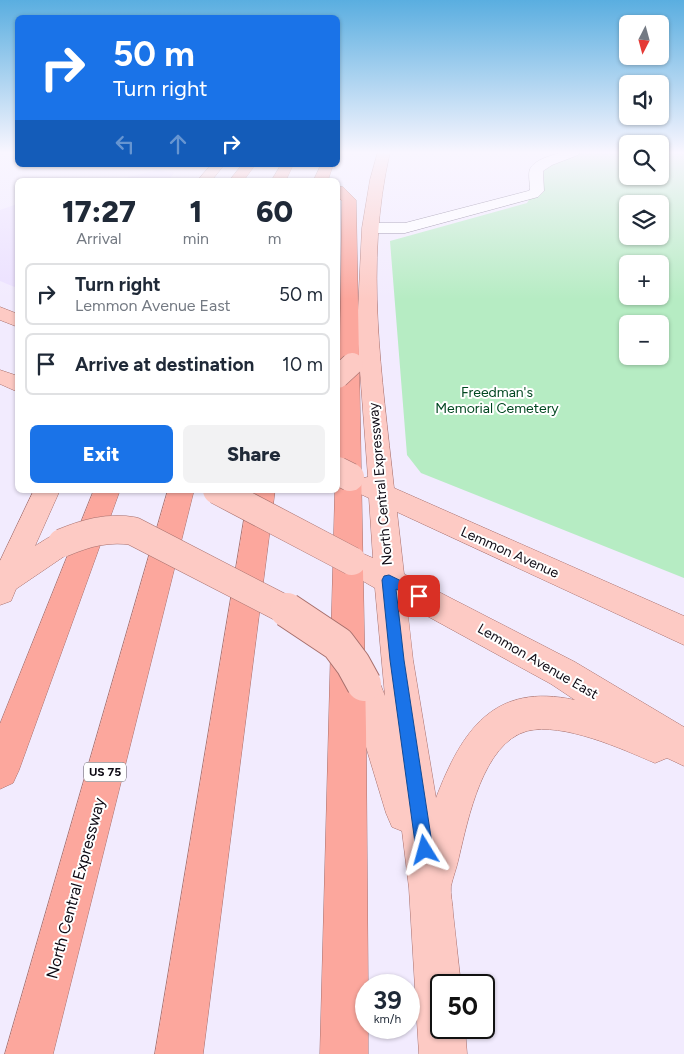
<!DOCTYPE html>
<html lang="en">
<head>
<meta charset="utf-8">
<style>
  :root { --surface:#fff; --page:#f2f2f3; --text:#1f2937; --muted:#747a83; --line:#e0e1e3; --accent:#1a73e8 }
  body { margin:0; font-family:Figtree,sans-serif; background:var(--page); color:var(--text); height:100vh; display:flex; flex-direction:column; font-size:19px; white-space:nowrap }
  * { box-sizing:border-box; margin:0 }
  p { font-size:16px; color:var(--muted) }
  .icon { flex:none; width:28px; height:28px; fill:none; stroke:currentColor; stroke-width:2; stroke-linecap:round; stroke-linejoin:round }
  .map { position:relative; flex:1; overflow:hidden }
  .side { position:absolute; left:15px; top:178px; width:325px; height:315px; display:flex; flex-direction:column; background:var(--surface); border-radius:8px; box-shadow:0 1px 4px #0004 }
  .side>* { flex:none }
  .guide { position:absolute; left:15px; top:15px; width:325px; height:152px; border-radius:8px; box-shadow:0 1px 4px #0004; background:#1a73e8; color:#fff; overflow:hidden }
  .needle { width:32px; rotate:186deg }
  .controls { position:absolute; left:619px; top:15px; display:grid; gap:10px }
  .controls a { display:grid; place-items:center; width:50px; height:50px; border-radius:8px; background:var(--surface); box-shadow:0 1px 4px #0004; font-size:25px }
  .speed { position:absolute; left:355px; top:974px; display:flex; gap:10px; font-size:25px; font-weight:700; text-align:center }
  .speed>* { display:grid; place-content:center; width:65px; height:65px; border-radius:50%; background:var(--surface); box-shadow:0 1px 4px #0004; line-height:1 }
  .speed small { font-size:12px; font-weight:400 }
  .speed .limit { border:2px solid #111; border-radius:8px; background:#fff; color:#111 }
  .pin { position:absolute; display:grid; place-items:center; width:42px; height:42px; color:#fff; margin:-21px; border-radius:10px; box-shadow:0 2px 8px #0006 }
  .me { position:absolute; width:55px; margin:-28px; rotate:352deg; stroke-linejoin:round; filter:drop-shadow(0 0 4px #0008) }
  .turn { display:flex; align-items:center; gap:18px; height:105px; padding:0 15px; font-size:22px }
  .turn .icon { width:65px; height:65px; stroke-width:2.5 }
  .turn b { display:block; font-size:35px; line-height:42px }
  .lanes { display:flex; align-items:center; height:48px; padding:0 15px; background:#0003; justify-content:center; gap:25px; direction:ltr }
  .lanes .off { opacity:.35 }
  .eta { display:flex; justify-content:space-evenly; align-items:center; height:85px; text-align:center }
  .eta b { font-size:30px; font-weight:800; line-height:35px }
  .primary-button { display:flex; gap:10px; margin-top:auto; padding:10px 15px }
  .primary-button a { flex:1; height:58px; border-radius:8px; background:var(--accent); color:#fff; font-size:20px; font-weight:800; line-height:58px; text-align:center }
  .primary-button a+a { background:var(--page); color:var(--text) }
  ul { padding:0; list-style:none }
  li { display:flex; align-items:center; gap:15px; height:62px; margin:0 10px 8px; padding:0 5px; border:2px solid var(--line); border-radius:8px }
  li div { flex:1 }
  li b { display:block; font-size:19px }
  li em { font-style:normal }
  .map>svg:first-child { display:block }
  .built { fill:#ebe0ff }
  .green { fill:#b6ecc3; fill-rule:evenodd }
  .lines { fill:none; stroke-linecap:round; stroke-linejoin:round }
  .minor-casing { stroke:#6d637e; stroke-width:1 }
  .major-casing { stroke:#a8706d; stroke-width:1 }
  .highway-casing { stroke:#a8706d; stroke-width:1 }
  .minor { fill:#fff; fill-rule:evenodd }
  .major { fill:#fdcac4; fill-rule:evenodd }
  .highway { fill:#fca79d; fill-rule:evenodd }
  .major-bridge-far2-casing { stroke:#a8706d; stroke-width:23; stroke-linecap:butt }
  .major-bridge-far1-casing { stroke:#a8706d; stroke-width:29; stroke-linecap:butt }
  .major-bridge-casing { stroke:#a8706d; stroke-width:36; stroke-linecap:butt }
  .major-bridge-far2 { stroke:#fdcac4; stroke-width:22 }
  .major-bridge-far1 { stroke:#fdcac4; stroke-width:28 }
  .major-bridge { stroke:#fdcac4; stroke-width:34 }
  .route { fill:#1a73e8; stroke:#114b97 }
  .labels { text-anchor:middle; stroke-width:4; stroke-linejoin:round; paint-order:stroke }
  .shield { fill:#fff; stroke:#56535a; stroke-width:1 }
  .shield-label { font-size:12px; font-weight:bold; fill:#0d0913 }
  .park-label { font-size:14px; fill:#004720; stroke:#fff }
  .street-label { font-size:14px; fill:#0d0913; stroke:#fff }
  .near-street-label { font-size:16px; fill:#0d0913; stroke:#fff }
</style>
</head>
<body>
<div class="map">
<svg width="684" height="1054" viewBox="0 0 684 1054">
  <rect width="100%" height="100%" fill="#f2ebfe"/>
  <g class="built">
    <polygon points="158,170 174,173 169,180 116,180"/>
    <polygon points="17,204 18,204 17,288 0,281 0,210"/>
  </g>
  <path class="green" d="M 583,152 L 627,152 L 628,176 L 660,176 L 660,152 L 684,152 L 684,578 L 421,473 L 407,455 L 390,241 L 527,203 L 542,178 L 545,168 ZM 628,204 L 660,204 L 660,236 L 628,236 ZM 628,264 L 660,264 L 660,296 L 628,296 ZM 628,324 L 660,324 L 660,356 L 628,356 Z"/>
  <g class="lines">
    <defs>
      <path id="minor" d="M 563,152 L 580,152 L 578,155 L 552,165 L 543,171 L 544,191 L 538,197 L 405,233 L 370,233 L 365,231 L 362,228 L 365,225 L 370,223 L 405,223 L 528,191 L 530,190 C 530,184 528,174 530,169 C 535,159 553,155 563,152 Z"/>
      <g id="major">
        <path d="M 378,152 L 390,152 C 364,265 382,375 394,488 L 684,616 L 684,645 L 397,512 L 404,574 L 575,662 L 684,727 L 684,766 L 667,758 L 655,763 C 622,749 563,722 527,731 C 483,743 468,819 459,857 C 457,867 453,877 451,886 C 450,894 453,905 453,913 C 456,937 458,961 461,985 L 441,985 L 441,1028 L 465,1028 L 467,1054 L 419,1054 L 409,888 L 402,831 L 392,827 L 386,813 L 347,684 L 352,673 L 364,668 L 376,673 L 385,696 L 375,588 L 342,569 L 338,561 L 342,553 L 352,549 L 373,558 L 369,498 L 358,493 L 354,486 L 358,479 L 368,477 L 357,331 L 362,228 L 370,180 ZM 407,605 L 551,684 L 575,700 C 494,682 462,730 436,798 L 413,660 Z"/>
        <polygon points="211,165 224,165 212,180 198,180"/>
        <polygon points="0,307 18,314 18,327 0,320"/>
        <polygon points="0,370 18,376 18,392 0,384"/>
        <path d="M 34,490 L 60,490 L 35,546 C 48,538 57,530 72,535 L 76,543 L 72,551 L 16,589 L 11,601 L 0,605 L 0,561 Z"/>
      </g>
      <g id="highway">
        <polygon points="242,165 255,165 244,180 230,180"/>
        <polygon points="281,165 293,165 286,180 272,180"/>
        <polygon points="321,165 333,165 328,180 314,180"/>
        <polygon points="338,186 343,187 356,200 366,730 368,985 366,985 366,1028 368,1028 368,1054 320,1054 335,490 338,490 342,201 338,197"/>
        <polygon points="94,490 120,490 19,770 13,783 0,789 0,724"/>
        <polygon points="168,490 194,490 53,1054 5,1054"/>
        <polygon points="249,490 275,490 203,1054 155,1054"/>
      </g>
    </defs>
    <use href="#minor" class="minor-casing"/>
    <use href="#major" class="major-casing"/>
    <use href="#highway" class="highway-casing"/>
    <use href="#minor" class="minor"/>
    <use href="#major" class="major"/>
    <use href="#highway" class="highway"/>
    <defs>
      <polyline id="major-bridge-far2" points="338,377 352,364"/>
      <g id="major-bridge-far1">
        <polyline points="338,471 350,477"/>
        <polyline points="217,490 352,561"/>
        <path d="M 62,543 C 86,533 107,527 133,531 L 288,611"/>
      </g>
      <polyline id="major-bridge" points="287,610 338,644 353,664 364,684"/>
    </defs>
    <use href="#major-bridge-far2" class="major-bridge-far2-casing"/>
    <use href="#major-bridge-far1" class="major-bridge-far1-casing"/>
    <use href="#major-bridge" class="major-bridge-casing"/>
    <use href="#major-bridge-far2" class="major-bridge-far2"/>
    <use href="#major-bridge-far1" class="major-bridge-far1"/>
    <use href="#major-bridge" class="major-bridge"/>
  </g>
  <linearGradient id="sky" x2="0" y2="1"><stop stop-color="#5aaee0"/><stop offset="0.51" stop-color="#f9f6ff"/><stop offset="1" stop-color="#f9f6ff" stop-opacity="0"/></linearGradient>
  <rect width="684" height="299" fill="url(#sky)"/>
  <polygon class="route" points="389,575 424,592 426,596 424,599 419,601 396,589 404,660 433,850 431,856 425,858 419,856 416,850 390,660 382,580 384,576"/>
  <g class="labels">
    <rect class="shield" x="84" y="762.5" width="42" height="19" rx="4"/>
    <g class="shield-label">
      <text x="105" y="776">US 75</text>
    </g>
    <g class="park-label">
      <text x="497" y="397">Freedman's<tspan x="497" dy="16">Memorial Cemetery</tspan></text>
    </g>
    <g class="street-label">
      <text transform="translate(380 484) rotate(-95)" y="5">North Central Expressway</text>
      <text transform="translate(510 552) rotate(24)" y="5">Lemmon Avenue</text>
      <text transform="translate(538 661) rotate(30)" y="5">Lemmon Avenue East</text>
    </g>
    <g class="near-street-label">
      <text transform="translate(75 888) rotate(-75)" y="6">North Central Expressway</text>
    </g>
  </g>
</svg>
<div class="controls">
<a><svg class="needle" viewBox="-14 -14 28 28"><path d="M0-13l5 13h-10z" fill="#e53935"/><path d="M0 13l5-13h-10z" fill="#747a83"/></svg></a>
<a><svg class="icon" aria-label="sound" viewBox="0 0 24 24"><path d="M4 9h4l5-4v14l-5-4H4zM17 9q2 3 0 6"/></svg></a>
<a><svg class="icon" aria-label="search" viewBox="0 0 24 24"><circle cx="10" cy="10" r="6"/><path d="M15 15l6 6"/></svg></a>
<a><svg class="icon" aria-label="layers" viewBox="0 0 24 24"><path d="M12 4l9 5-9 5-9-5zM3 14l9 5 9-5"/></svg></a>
<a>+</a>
<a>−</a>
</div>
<div class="speed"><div>39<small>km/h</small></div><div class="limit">50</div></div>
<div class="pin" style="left:419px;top:596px;background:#d93025"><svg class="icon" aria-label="arrive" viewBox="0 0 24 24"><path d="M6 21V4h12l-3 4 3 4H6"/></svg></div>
<svg class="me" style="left:425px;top:850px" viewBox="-20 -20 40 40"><path d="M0-17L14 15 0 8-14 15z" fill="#1a73e8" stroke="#fff" stroke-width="4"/></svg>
<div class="guide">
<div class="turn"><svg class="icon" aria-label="right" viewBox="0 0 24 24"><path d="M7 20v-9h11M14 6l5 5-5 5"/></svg><div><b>50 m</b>Turn right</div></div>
<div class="lanes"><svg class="icon off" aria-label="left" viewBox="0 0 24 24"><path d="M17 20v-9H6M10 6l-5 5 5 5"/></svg><svg class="icon off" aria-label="ahead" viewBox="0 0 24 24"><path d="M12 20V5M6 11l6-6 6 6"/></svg><svg class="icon" aria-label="right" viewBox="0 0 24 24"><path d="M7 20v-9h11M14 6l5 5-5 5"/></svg></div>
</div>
<section class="side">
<div class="eta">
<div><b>17:27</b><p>Arrival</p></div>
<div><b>1</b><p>min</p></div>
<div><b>60</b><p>m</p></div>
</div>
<ul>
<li><svg class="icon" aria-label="right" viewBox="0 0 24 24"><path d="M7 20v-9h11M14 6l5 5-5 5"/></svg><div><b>Turn right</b><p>Lemmon Avenue East</p></div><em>50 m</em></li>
<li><svg class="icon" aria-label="arrive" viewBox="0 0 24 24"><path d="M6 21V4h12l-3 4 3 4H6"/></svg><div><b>Arrive at destination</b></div><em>10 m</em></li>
</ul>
<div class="primary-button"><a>Exit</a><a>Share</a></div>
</section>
</div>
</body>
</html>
